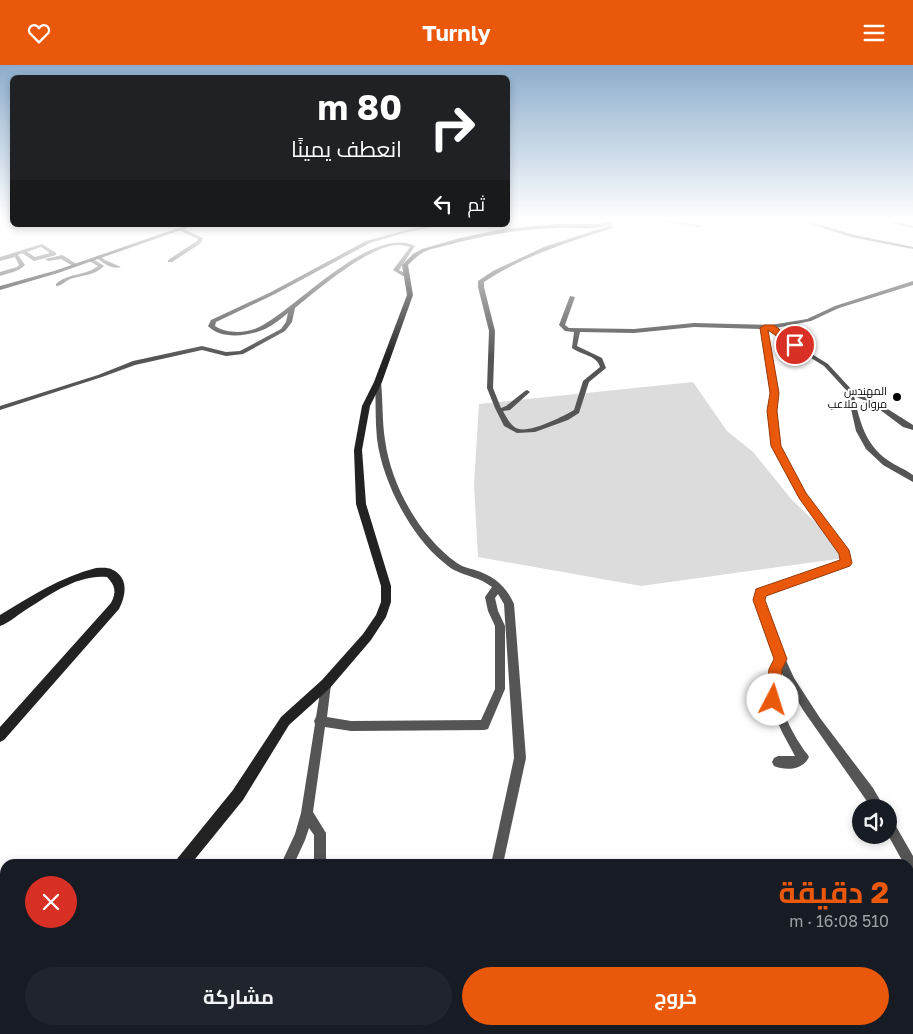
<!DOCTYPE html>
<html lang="ar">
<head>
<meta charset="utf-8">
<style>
  :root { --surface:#171b24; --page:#20242c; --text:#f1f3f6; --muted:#9ea1a6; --accent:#ea580c }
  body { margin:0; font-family:"Golos Text",Cairo,sans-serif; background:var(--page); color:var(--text); direction:rtl; height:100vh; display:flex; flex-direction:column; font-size:19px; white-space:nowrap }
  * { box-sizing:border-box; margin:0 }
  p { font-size:16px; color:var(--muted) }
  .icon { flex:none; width:28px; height:28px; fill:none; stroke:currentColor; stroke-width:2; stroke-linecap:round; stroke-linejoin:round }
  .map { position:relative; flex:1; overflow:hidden; direction:ltr }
  .details { position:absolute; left:0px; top:794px; width:914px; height:176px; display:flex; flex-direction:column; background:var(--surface); border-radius:15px 15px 0 0; box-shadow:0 2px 8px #0003; direction:rtl }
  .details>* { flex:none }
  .guide { position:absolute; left:10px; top:10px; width:500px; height:152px; border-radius:8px; box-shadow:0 2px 8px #0003; direction:rtl; background:#202124; color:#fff; overflow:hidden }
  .controls { position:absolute; left:852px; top:734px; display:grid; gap:10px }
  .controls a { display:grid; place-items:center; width:45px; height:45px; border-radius:50%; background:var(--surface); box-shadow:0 2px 8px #0003; font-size:25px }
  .pin { position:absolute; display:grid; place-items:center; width:42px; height:42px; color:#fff; margin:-21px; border:2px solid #fff; border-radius:50%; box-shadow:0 1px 5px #0007 }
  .me { position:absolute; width:55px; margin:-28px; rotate:5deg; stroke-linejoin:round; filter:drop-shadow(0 0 4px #0008) }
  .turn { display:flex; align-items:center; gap:18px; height:105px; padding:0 25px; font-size:22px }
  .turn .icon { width:65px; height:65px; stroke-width:2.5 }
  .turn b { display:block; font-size:35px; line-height:42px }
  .then { display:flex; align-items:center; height:48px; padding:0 25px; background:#0003; gap:10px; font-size:19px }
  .round { display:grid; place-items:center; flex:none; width:52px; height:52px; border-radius:26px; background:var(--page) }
  .overview { display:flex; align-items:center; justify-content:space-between; height:85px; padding:0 25px }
  h1 { font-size:30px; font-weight:700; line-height:38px; color:var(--accent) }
  .action { display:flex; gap:10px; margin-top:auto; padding:10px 25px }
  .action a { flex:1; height:58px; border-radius:30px; background:var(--accent); color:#fff; font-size:20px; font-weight:700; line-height:58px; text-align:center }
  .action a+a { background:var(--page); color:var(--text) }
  header { display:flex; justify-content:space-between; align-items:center; height:65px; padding:0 25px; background:var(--accent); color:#fff; font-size:22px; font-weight:700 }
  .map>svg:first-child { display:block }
  .green { fill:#dcdcdc }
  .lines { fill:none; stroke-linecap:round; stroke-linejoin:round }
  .street { fill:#555; fill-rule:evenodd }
  .secondary { fill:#222; fill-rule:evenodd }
  .route { fill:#ea580c; stroke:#983908 }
  .poi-dot { fill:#000; stroke:#fff; stroke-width:2 }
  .labels { text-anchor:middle; stroke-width:4; stroke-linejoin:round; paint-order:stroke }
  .far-poi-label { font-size:11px; fill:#000; stroke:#fff; text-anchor:end }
</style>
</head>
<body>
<header><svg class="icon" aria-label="menu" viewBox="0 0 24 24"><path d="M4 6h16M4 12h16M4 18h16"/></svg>Turnly<svg class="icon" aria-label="heart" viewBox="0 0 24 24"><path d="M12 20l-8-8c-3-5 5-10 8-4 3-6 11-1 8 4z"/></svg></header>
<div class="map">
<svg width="913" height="969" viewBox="0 0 913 969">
  <rect width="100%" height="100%" fill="#fff"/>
  <polygon class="green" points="693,317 727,366 753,387 792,435 852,492 641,521 478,492 474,420 479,339"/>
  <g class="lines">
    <g class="street">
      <polygon points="662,156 674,156 701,161 699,162"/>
      <polygon points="801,156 808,156 854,170 913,182 913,184 851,172"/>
      <polygon points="885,156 893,156 913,161 913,163"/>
      <path d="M 607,157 L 611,157 L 613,163 C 568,177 523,191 484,217 L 484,222 L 495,266 L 493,323 L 501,343 L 506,341 L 525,326 L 527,325 L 530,327 L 510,345 L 503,346 C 507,353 511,362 519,364 C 532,367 562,352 574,345 L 583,316 L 600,302 C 597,290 581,290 572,283 L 574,267 L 565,266 L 559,260 L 570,231 L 575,232 L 565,260 L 569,263 L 634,264 L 694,258 L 771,260 L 807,254 L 835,241 L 913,216 L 913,220 L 839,243 L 811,256 L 776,263 L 786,273 L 828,299 L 852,325 L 875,336 L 913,360 L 913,365 L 903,362 L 871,338 L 854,331 C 860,357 865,380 889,396 C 896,401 905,404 913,410 L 913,417 L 883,400 L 866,384 L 856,366 L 847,326 L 824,301 L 782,275 L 769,264 L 767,264 L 778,328 L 776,347 L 780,381 L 805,428 L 848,487 L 850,498 L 849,500 L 764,530 L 764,535 L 780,582 L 794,613 L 820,653 L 873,723 L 884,742 L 871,742 L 803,645 L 781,607 C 776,634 787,660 802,682 C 804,686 807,688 809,692 C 803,705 786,706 774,701 L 772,697 L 774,693 L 778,691 L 795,691 L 782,667 L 771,642 L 768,619 L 770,607 L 775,594 L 754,535 L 757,525 L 841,496 L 841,490 L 799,432 L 772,381 L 768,347 L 772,328 L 761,264 L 694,262 L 634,268 L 580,267 L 577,281 L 602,293 L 606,303 L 589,317 L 579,348 L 568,355 L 535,367 L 517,368 L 504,361 L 495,343 L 487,323 L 489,266 L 478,222 L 478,216 L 493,206 L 544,182 L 608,161 Z"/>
      <path d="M 432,160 L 442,160 L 407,167 L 370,178 L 275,229 L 216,257 L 215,261 C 229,270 250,268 263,260 C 299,240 373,160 415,181 L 399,205 L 407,209 L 407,211 L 403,211 L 393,205 L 410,182 C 406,181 402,180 398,180 C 370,180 317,225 295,243 L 292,257 L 285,266 L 243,289 L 226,291 L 202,285 L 135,300 L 102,312 L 0,345 L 0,341 L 98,310 L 133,296 L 202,281 L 226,287 L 240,286 L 281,264 L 286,257 L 288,248 C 281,254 273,260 265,264 C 249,271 221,275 208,261 L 211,255 L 271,227 L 366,176 L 406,165 Z"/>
      <polygon points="178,163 182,163 203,173 201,178 172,197 168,197 168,195 197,176 198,174 178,165"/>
      <path d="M 42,179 L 56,188 L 56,190 L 34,196 L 22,188 L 18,190 L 25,200 C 19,207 8,208 0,211 L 0,207 L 17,202 L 19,200 L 15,192 L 0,196 L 0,192 ZM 41,182 L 50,188 L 35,192 L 27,187 Z"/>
      <polygon points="62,190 64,191 78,200 73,201 61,194 48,196 45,194"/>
      <path d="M 99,190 L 105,195 L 121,202 C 113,205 102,198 96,192 Z"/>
      <path d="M 89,194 L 93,194 L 104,201 C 94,211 82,210 70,214 C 65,216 62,221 56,221 L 56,219 C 68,208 85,211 98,201 L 89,196 Z"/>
      <path d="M 378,315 L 381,317 C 383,336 382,356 385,375 C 391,420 419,471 457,498 C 462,502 469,503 475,505 C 494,511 506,521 514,539 L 526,693 L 503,799 L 491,799 L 514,693 L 504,539 L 498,529 L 495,533 L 498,546 L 505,561 L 505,624 L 488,664 L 484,665 L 351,666 L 325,662 L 313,747 L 326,768 L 326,799 L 314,799 L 314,770 L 309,763 L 305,775 L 294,799 L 281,799 L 295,769 L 301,748 L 315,659 L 314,656 L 316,652 L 322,616 L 326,614 L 330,616 L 331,619 L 327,652 L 351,656 L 481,655 L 495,624 L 495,561 L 488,546 L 485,532 L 492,522 C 479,512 468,512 454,505 C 450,503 446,499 442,496 C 410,470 382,415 377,374 C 375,355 376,336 375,317 Z"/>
      <polygon points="889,754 893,756 913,791 913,809 909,808 909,799 904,799 888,770"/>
      <polygon points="203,965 217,965 216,969 202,969"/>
      <rect x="453" y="965" width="14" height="4"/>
      <polygon points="600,965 614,965 615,969 601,969"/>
      <rect x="811" y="965" width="14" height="4"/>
    </g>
    <g class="secondary">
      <path d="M 607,156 L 613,156 C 603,167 572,162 557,163 C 520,164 484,170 448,180 C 441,182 433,183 426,186 C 419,189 413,195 408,200 L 413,230 L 382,317 L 370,341 L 362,385 L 366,439 L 391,521 L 391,537 L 386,552 L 371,575 L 330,623 L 289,660 L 243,735 L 191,799 L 175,799 L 177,794 L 233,725 L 281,652 L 322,615 L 363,569 L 376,550 L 381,537 L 381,521 L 356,439 L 354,385 L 362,341 L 374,317 L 407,230 L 402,200 L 413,189 L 422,184 L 460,173 L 503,164 L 557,159 L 600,159 Z"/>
      <polygon points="187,160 195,160 58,208 0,225 0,221 54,206"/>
      <path d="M 96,503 C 101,503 108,502 113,505 C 129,513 126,531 119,544 L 4,675 L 0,677 L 0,662 L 111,538 C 117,527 115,520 107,512 C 77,509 48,531 24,546 C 16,551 9,558 0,561 L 0,550 C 31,531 61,512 96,503 Z"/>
      <polygon points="11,965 30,965 29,969 10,969"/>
    </g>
  </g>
  <linearGradient id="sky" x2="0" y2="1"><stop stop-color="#8cadcc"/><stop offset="0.53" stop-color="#fff"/><stop offset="1" stop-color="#fff" stop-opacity="0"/></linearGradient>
  <rect width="913" height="292" fill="url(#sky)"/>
  <polygon class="route" points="764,260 774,260 799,280 792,282 768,265 779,328 777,346 781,381 806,428 849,485 852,498 850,501 766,531 765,535 787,594 782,604 780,635 778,639 773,641 768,639 766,635 769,604 774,594 753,535 756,524 840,495 839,489 799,433 771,381 767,346 770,328 760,263"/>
  <circle class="poi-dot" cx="897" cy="332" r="5"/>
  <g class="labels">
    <g class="far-poi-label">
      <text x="887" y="330">المهندس<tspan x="887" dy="13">مروان ملاعب</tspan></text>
    </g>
  </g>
</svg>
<div class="controls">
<a><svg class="icon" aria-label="sound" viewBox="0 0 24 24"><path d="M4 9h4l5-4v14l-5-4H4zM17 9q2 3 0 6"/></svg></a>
</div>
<div class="pin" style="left:795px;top:280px;background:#d93025"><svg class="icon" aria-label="arrive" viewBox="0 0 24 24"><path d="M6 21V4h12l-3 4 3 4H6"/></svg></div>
<svg class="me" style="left:773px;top:635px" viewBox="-20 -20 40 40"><circle r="19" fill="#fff"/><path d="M0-13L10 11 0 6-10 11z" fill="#ea580c"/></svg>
<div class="guide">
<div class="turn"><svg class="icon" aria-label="right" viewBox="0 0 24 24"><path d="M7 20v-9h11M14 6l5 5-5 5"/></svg><div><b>80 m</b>انعطف يمينًا</div></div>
<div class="then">ثم<svg class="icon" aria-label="left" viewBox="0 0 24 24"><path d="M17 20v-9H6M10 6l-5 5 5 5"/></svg></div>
</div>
<section class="details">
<div class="overview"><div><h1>2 دقيقة</h1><p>510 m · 16:08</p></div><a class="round" style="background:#d93025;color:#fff"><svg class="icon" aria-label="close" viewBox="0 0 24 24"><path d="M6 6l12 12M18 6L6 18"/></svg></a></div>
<div class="action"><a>خروج</a><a>مشاركة</a></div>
</section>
</div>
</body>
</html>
